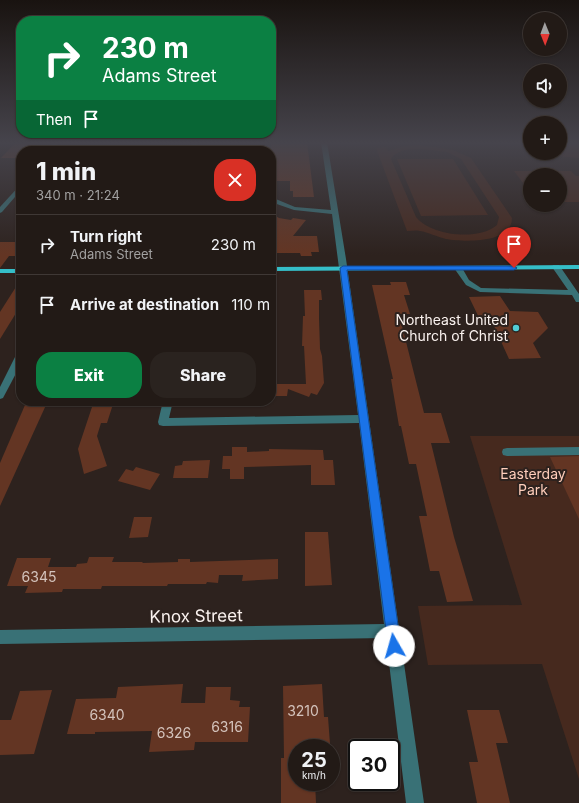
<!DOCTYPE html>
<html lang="en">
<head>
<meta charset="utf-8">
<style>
  :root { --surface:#221a16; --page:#2a231f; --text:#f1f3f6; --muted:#a2a1a1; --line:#3f3835; --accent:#0b8043 }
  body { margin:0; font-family:Inter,sans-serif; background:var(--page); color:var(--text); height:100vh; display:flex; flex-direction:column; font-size:15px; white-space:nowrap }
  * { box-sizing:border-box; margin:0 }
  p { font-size:13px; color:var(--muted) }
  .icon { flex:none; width:22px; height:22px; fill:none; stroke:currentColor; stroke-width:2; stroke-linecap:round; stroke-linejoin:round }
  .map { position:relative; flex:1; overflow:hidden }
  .details { position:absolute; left:16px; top:146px; width:260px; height:260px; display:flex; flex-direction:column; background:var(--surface); border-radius:16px; box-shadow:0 1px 3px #0004,0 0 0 1px var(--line) }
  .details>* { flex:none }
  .top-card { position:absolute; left:16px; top:16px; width:260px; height:122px; border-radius:16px; box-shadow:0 1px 3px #0004,0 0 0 1px var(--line); background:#0b8043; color:#fff; overflow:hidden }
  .needle { width:26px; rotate:179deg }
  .buttons { position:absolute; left:523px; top:12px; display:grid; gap:8px }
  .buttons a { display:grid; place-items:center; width:44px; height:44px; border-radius:50%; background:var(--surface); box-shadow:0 1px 3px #0004,0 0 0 1px var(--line); font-size:20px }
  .speed { position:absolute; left:288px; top:739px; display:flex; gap:8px; font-size:20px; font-weight:700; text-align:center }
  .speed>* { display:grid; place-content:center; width:52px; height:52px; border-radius:50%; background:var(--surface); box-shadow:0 1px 3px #0004,0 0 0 1px var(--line); line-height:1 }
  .speed small { font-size:10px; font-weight:400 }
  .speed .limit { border:2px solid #111; border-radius:6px; background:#fff; color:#111 }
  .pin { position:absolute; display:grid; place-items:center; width:34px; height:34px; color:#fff; margin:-41px -17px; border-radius:50% 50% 50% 0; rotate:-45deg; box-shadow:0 0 4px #0007 }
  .pin .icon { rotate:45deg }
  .me { position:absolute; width:44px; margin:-22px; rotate:353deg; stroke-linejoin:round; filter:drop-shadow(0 0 3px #0008) }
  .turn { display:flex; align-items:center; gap:14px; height:84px; padding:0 20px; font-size:18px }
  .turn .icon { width:52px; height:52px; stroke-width:2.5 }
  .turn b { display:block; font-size:28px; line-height:34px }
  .then { display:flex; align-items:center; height:38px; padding:0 20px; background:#0003; gap:8px; font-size:15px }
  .round { display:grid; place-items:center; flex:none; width:42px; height:42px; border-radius:16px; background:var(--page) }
  .summary { display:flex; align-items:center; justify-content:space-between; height:68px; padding:0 20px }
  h1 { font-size:24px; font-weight:800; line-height:30px }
  .primary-button { display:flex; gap:8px; margin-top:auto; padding:8px 20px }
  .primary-button a { flex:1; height:46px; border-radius:16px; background:var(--accent); color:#fff; font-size:16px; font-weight:800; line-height:46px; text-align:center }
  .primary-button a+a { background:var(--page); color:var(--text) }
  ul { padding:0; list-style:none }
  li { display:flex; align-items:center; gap:12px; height:60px; padding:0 20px; border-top:1px solid var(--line) }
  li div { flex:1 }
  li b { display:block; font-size:15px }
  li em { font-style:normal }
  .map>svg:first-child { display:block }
  .green { fill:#46291e; fill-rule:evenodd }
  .building { fill:#633523 }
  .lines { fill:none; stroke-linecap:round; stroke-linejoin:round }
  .minor { fill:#397176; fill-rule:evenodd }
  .major { fill:#35bec8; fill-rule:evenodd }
  .route { fill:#1a73e8; stroke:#114b97 }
  .poi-dot { fill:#52ccd5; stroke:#2d221e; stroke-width:1.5 }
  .labels { text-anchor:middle; stroke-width:4; stroke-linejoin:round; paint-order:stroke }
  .poi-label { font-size:14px; fill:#faf2ef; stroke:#2d221e; text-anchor:end }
  .park-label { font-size:14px; fill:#fecdba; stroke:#2d221e }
  .near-number-label { font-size:14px; fill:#d4c3bc }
  .near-street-label { font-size:17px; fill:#faf2ef; stroke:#2d221e }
</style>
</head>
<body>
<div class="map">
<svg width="579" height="803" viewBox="0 0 579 803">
  <rect width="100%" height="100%" fill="#2d221e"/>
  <g class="green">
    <polygon points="560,142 579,142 579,158 555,156 546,153 560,153"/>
    <path d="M 420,145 L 453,150 L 471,158 L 512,218 C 512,244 464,242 446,239 C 437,237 428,232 420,231 C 416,230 411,231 407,231 L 376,148 L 386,147 L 388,151 L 404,146 ZM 421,149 L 447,152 L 461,159 L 499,217 L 497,225 C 479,241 431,236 416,217 L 391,159 C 397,149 411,149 421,149 Z"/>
    <polygon points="397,159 453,159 488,215 421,216"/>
    <polygon points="514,171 571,171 576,176 579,176 579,202 560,202 560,175 530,175 530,192"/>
    <polygon points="470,436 579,436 579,779 542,664 428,665 418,606 522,605"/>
  </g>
  <g class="building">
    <polygon points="16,142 37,142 29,151 21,151 21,158 1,158"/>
    <polygon points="271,142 307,142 314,197 293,197 293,191 290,191 290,181 271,181"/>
    <polygon points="271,213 279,218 291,220 293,218 306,220 293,236 317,236 319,252 311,252 312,256 301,256 300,253 271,253"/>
    <polygon points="0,242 21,242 21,256 9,256 0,268"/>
    <polygon points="21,279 21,305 0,339 0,312"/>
    <polygon points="390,282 406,282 410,295 404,295 410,314 399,314 424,413 441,413 450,443 431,443 454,537 473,601 447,602 439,571 430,571 419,516 427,516 416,464 409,464 401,426 399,426 391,379 393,379 372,285 391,285"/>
    <polygon points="304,290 321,290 322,300 319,300 319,318 320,349 322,356 324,383 317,395 311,393 309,397 288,389 287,396 271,396 271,384 306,384 304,346 302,346 303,316 305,316"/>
    <polygon points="500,296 510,311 538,312 548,328 533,343 541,358 509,359 494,326 483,326 469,297"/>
    <polygon points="94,401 114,401 107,423 101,423 97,436 107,466 84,474 78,449"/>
    <polygon points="25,405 46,405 0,506 0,463"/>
    <polygon points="232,447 247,447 247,452 269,451 269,449 323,450 324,460 333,460 335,485 311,485 311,465 244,467 244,479 230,479 230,469 222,469 223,456 232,456"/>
    <polygon points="579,456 579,519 550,457"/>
    <polygon points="210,460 208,478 173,478 175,466 182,465 183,461"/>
    <polygon points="136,467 160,474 150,490 118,481 126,469 133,471"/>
    <polygon points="134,517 152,517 148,537 129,538"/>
    <polygon points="305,532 328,532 332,585 305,586"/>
    <polygon points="89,557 114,557 112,562 143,562 142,563 178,562 178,559 190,559 190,562 278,559 278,579 242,581 243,575 219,575 218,583 207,582 206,584 168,584 167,586 102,586 101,589 63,589 62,592 25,593 28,586 7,586 17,558 51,558 48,567 76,567 77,564 87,563"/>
    <polygon points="183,684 181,703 205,703 206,687 231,687 230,700 240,701 239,707 250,707 248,742 195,742 194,750 149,752 152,731 95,732 95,734 67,734 76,699 116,698 118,687"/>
    <polygon points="322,684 324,717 328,717 330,744 297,745 297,782 315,782 316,803 281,803 281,758 284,758 283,686"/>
    <polygon points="52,690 34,754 0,755 0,720 11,720 20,691"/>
    <polygon points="467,710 499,710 508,743 496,743 510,803 477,803 469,762 478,762"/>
  </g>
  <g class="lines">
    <g class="minor">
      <polygon points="54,142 59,142 53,151 47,151"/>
      <polygon points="190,142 195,142 204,151 198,151"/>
      <polygon points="321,142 327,142 346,259 424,803 406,803 386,638 0,644 0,630 384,624 359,423 163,426 159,425 158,422 163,401 173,401 169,418 358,415 332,214 294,210 271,202 271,197 295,207 331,210"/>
      <polygon points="21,184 21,190 2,212 0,213 0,207"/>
      <polygon points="553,265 559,265 579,294 579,302 576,302 572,295 480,292 466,285 454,268 455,266 461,266 469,280 481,288 568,290 552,267"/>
      <polygon points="21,352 21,364 3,398 0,399 0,387 16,355"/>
      <polygon points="579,447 579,455 507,456 503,455 502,452 503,449 507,448"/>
    </g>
    <g class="major">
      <polygon points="579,265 579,269 271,271 271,267"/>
      <rect x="0" y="269" width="21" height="4"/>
    </g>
  </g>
  <linearGradient id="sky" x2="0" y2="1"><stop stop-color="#191310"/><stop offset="0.56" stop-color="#46444c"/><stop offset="1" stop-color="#46444c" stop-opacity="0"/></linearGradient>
  <rect width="579" height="255" fill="url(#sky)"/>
  <polygon class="route" points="343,266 514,266 517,268 514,270 347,270 401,646 399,651 394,653 389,651 388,646 340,268"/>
  <circle class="poi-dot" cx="516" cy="328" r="4"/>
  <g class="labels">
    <g class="poi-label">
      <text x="508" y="325">Northeast United<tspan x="508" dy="16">Church of Christ</tspan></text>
    </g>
    <g class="park-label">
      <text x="533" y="479">Easterday<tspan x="533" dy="16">Park</tspan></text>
    </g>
    <g class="near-number-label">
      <text x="39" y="582">6345</text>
      <text x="303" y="716">3210</text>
      <text x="107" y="720">6340</text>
      <text x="227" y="732">6316</text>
      <text x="174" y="738">6326</text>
    </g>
    <g class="near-street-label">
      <text transform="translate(196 616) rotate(-1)" y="6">Knox Street</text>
    </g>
  </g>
</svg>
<div class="buttons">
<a><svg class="needle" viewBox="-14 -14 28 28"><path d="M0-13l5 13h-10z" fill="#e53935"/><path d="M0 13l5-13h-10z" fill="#a2a1a1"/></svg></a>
<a><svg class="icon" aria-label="sound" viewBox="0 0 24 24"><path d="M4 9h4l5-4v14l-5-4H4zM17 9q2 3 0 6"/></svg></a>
<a>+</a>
<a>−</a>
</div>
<div class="speed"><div>25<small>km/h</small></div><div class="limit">30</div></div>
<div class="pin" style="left:514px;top:268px;background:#d93025"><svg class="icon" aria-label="arrive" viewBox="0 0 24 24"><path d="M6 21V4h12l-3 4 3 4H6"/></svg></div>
<svg class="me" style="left:394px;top:646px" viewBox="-20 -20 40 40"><circle r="19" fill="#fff"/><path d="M0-13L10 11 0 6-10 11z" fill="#1a73e8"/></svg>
<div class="top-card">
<div class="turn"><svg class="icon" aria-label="right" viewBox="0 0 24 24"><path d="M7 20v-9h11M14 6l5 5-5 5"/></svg><div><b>230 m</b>Adams Street</div></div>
<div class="then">Then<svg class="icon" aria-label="arrive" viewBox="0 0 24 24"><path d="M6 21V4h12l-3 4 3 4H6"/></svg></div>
</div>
<section class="details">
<div class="summary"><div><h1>1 min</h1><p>340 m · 21:24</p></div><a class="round" style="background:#d93025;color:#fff"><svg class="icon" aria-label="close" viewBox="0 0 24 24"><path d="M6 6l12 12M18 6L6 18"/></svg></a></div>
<ul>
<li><svg class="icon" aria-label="right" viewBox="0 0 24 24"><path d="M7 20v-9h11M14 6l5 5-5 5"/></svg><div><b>Turn right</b><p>Adams Street</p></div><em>230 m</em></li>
<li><svg class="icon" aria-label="arrive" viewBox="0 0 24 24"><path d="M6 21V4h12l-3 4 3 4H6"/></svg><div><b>Arrive at destination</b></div><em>110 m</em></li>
</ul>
<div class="primary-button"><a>Exit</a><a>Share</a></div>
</section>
</div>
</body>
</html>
